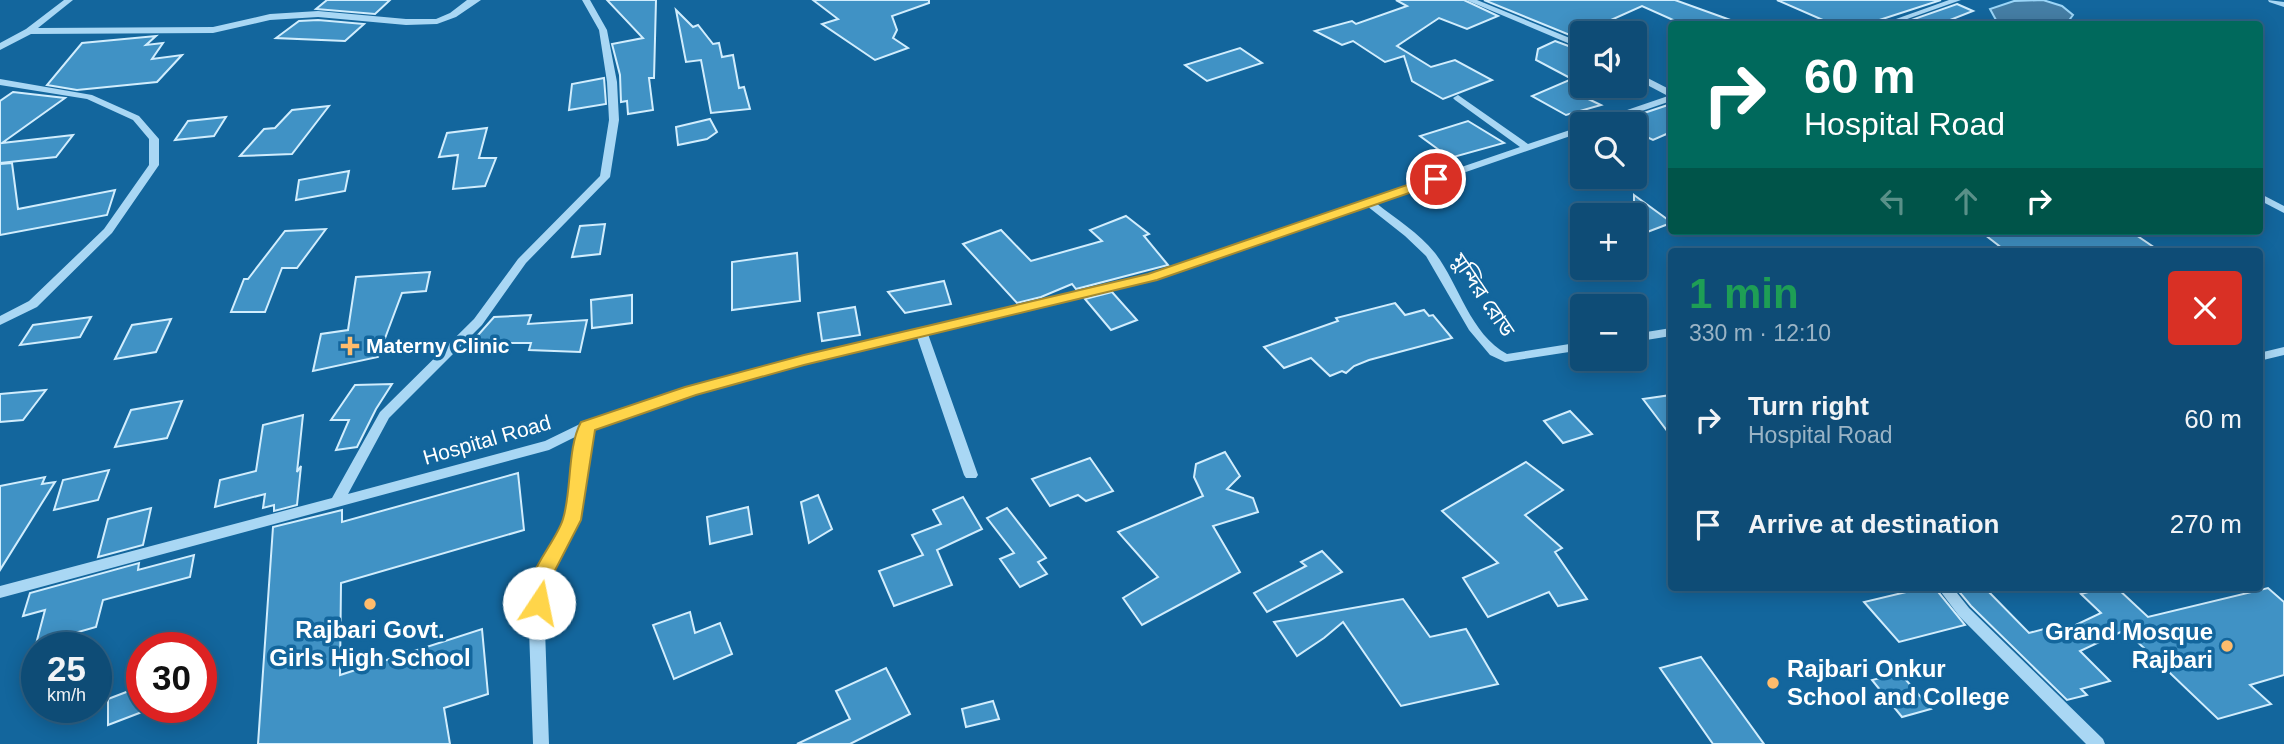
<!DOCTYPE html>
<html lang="en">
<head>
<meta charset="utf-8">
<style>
  :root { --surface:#0e4c76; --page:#1c567e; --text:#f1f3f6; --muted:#9bb4c5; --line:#2e6388 }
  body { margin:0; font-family:Arial,"Noto Sans Bengali",sans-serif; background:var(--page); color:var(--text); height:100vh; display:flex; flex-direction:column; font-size:26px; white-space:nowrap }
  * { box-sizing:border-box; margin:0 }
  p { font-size:23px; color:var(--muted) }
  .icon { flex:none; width:38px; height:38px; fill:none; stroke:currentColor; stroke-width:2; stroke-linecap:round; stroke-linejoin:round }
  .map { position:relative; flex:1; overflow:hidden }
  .drawer { position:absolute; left:1668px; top:248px; width:595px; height:343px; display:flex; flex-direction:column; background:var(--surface); border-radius:7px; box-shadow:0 4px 18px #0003,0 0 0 2px var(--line) }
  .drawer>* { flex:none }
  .guide { position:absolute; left:1668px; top:21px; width:595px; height:214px; border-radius:7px; box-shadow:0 4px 18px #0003,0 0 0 2px var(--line); background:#00695c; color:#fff; overflow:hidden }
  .controls { position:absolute; left:1570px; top:21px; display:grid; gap:14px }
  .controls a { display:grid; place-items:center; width:77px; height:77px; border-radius:7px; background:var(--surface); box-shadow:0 4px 18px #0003,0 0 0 2px var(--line); font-size:35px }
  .speed { position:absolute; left:21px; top:632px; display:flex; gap:14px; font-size:35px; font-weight:700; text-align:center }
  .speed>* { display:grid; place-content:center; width:91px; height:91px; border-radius:50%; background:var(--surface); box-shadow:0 4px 18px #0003,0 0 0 2px var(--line); line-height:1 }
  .speed small { font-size:18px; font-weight:400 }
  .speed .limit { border:10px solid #d22; background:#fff; color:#111 }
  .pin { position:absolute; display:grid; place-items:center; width:60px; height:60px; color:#fff; margin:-30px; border:4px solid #fff; border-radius:50%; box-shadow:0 2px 7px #0007 }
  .me { position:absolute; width:77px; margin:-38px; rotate:11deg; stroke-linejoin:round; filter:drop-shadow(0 0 5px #0008) }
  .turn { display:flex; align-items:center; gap:24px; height:147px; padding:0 21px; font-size:32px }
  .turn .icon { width:91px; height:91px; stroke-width:2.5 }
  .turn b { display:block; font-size:49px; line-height:60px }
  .lanes { display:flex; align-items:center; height:66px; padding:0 21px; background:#0003; justify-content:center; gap:35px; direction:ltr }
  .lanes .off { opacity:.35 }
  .round { display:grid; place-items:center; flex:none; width:74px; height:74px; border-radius:7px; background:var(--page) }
  .summary { display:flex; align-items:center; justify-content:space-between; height:119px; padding:0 21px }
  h1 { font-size:42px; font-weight:800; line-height:52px; color:#1e9e55 }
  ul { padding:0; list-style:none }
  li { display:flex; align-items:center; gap:21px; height:105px; padding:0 21px }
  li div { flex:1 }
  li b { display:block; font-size:26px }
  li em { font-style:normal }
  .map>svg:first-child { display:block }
  .water { fill:#457ea5; stroke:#9bd5f7; stroke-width:2 }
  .building { fill:#4092c5; stroke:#d1edfd; stroke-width:2 }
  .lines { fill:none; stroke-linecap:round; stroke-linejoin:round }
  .minor { fill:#a9d7f4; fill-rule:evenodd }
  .route { fill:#ffd54a; stroke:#a68a30; stroke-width:2 }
  .poi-dot { fill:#ffbc6c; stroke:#13669d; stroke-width:2.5 }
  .labels { text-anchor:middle; stroke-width:7; stroke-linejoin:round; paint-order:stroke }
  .street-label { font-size:21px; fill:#fff; stroke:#13669d }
  .poi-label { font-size:21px; font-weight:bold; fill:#fff; stroke:#13669d; text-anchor:start }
  .near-poi-label { font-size:24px; font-weight:bold; fill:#fff; stroke:#13669d }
</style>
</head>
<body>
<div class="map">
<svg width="2284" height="744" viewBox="0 0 2284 744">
  <rect width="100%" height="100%" fill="#13669d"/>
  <polygon class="water" points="2043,0 2062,6 2073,15 2067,23 2059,24 2006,24 1996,20 1990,9 2014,1"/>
  <g class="building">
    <polygon points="327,0 390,0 375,14 316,9"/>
    <polygon points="607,0 656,0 654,78 649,78 653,110 628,114 627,101 621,102 620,75 612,44 643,38"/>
    <polygon points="813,0 929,0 929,3 892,16 897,30 893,38 908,48 875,60 822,24 838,19"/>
    <polygon points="1396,0 1464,0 1498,16 1467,29 1439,18 1397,46 1431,67 1455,60 1492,80 1443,99 1412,81 1404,56 1385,62 1353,41 1342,45 1315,31 1352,21 1356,24 1407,6"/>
    <polygon points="1484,0 1675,0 1736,22 1736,24 1682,24 1642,6 1582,33 1582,40"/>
    <polygon points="1777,0 1941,0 1867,24 1832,24"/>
    <polygon points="1957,4 1973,11 1940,24 1926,24 1914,19"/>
    <polygon points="676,10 693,27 698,25 713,44 719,43 722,57 733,55 739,88 744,87 750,109 711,113 701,60 686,62"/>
    <polygon points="318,20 364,24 345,41 276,38 299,21"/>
    <polygon points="156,36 146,45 163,43 152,59 182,55 157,82 77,90 47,85 82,43"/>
    <polygon points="1555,41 1582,51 1582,96 1601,105 1566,115 1532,96 1572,79 1536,60 1538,49"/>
    <polygon points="1240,48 1262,63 1207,81 1185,65"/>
    <polygon points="604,78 606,104 569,110 572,84"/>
    <polygon points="13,92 65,98 2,143 73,135 56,157 0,163 0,101"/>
    <polygon points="1671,104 1671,132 1653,140 1634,131 1634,124 1617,122"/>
    <polygon points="329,106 292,154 240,156 264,129 275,128 292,110"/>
    <polygon points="226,117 214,136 175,140 188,121"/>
    <polygon points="710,119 717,132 707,139 678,145 676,127"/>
    <polygon points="1468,121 1504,143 1450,158 1420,136"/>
    <polygon points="487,128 479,158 496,158 485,186 453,189 458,155 439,157 447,133"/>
    <polygon points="12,163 18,209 115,190 107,215 0,235 0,164"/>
    <polygon points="349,171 345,191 296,200 299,180"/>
    <polygon points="1634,195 1671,222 1671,223 1634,237"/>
    <polygon points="1126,216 1149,234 1144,236 1168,265 1076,289 1072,284 1041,297 1017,303 963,244 1001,230 1031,261 1102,241 1090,230"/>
    <polygon points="605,224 600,254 572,257 580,226"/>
    <polygon points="326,229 297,268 282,268 265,312 231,312 244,279 248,279 285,231"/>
    <polygon points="1980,231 2130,231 2161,252 2007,252"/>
    <polygon points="797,253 800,301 732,310 732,262"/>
    <polygon points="430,272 426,291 402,293 378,357 313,371 321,334 348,330 356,277"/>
    <polygon points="944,281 951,304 905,313 888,292"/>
    <polygon points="1112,292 1137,320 1111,330 1085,299"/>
    <polygon points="632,295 632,323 592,328 591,300"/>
    <polygon points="1395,303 1405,315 1424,310 1429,316 1433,315 1452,338 1369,360 1354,366 1346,373 1342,371 1330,376 1311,358 1284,368 1264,347 1338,321 1336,318"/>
    <polygon points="855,307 860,335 822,341 818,313"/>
    <polygon points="531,315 528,324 587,320 580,352 529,350 531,343 471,343 494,317"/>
    <polygon points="91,317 80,337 20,345 33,325"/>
    <polygon points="171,319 156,352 115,359 132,325"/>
    <polygon points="392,384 376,409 357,447 336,450 349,420 331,420 355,385"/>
    <polygon points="46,390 23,420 0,422 0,394"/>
    <polygon points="1671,395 1671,436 1643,399"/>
    <polygon points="182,401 167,438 115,447 131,410"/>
    <polygon points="1570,411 1592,434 1563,443 1544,421"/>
    <polygon points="303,415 297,472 301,466 297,505 274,511 274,505 263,508 265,494 215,507 220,480 256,471 263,425"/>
    <polygon points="1225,452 1240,476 1227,489 1253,498 1258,512 1213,526 1240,572 1142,625 1123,598 1158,577 1118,532 1203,496 1194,477 1196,464"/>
    <polygon points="1090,458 1113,491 1086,501 1078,495 1050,506 1032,479"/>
    <polygon points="1526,462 1563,490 1525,515 1562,548 1555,552 1587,599 1558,606 1549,592 1488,617 1463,578 1498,563 1442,511"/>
    <polygon points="109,470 98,500 54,510 63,480"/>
    <polygon points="518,473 524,530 341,583 340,675 482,629 488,694 444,708 450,744 258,744 273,527 342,510 342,522"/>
    <polygon points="45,477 42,484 55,482 0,570 0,486"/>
    <polygon points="818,495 832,529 809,543 801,502"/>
    <polygon points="963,497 982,529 937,550 952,585 894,606 879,571 923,555 912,535 941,524 933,510"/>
    <polygon points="748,507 752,534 710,544 707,517"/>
    <polygon points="151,508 143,545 98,557 108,519"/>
    <polygon points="1007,508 1046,558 1038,562 1047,574 1020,587 1000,559 1014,553 987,518"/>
    <polygon points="1322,551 1342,572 1267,612 1254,593 1306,566 1301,562"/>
    <polygon points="194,555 190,577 103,600 96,627 36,644 45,610 23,616 30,593 139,563 138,570"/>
    <polygon points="1923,588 1935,588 1965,625 1899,642 1864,602"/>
    <polygon points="1956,588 1985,588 2029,633 2055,626 2061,632 2101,613 2081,594 2103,588 2117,588 2148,617 2268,588 2284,602 2284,675 2250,685 2271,704 2218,719 2125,630 2080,651 2110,681 2081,689 2087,695 2067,700 1971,606"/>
    <polygon points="1403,599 1430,637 1466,629 1498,684 1401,706 1343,622 1324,638 1297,656 1274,622"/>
    <polygon points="690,612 695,633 720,623 732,654 674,679 653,625"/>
    <polygon points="1701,657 1764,744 1713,744 1660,668"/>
    <polygon points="886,668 910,714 850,744 797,744 850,719 836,691"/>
    <polygon points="1900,673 1931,709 1902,717 1872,680"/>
    <polygon points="142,686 142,712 108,725 108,699"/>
    <polygon points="993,701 999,719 966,727 962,709"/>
  </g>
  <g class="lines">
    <g class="minor">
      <polygon points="64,0 73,0 38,28 213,27 270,14 318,11 406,19 436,19 450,13 467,0 481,0 456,17 437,24 406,25 318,17 270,20 213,33 31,34 0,50 0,43 26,29"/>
      <path d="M 582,0 L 590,0 L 607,30 L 617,82 L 619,120 L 610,177 L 526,263 L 482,325 L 389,418 L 348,494 L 545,441 L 582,423 L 690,387 L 804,356 L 1149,274 L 1520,147 L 1455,100 L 1453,98 L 1458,95 L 1528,144 L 1582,126 L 1582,132 L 1376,203 C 1396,219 1419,233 1435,253 C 1459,284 1470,334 1507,354 L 1582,342 L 1582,350 L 1505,362 L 1490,355 L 1469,330 L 1426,256 L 1405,236 L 1367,206 L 1156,279 L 928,334 L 978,475 L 976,478 L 966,478 L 964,475 L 917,337 L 804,364 L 694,394 L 593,429 L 579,520 L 548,578 L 545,629 L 549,744 L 533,744 L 529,629 L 534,578 L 565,520 L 579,435 L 549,450 L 0,598 L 0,586 L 332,498 L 380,412 L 474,319 L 518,259 L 600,176 L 609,120 L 607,82 L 599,30 Z"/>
      <polygon points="1466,0 1477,0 1582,43 1582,49"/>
      <polygon points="1949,0 1961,0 1893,24 1882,24"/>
      <polygon points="2268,0 2284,2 2284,7 2269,2"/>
      <polygon points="1634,71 1671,90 1671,101 1604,124 1590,124 1592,122 1668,96 1634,78"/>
      <polygon points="0,79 92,95 139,116 159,139 159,165 112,233 37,307 0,325 0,316 29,301 104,229 149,165 149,139 133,120 87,99 0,85"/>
      <polygon points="2259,193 2284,206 2284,213 2259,200"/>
      <polygon points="1671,328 1671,336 1634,342 1634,334"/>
      <polygon points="2284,347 2284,355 2259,361 2259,353"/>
      <polygon points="1938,588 1953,588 1969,608 2103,739 2105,744 2086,744 1959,616"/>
    </g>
  </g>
  <path class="route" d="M 1436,175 L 1442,179 L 1441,182 L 1157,280 L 804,365 L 696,395 L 595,430 L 581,520 L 551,578 L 546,609 L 539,611 L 532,609 C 517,579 555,546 563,519 C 572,490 567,448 581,422 L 685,387 L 804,355 L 1148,274 Z"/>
  <g class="poi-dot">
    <path d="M346.5 335.5h7v7h7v7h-7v7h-7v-7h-7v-7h7z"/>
    <circle cx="370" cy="604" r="7"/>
    <circle cx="2227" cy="646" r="7"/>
    <circle cx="1773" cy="683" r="7"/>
  </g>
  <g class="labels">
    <g class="street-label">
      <text transform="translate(1483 295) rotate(56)" y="7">মুন্দির রোড</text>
      <text transform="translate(487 440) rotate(-16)" y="7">Hospital Road</text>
    </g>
    <g class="poi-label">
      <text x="366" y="353">Materny Clinic</text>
    </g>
    <g class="near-poi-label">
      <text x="370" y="638">Rajbari Govt.<tspan x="370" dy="28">Girls High School</tspan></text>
      <text x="2213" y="640" text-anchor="end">Grand Mosque<tspan x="2213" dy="28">Rajbari</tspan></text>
      <text x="1787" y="677" text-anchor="start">Rajbari Onkur<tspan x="1787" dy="28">School and College</tspan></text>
    </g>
  </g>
</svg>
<div class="controls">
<a><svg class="icon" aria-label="sound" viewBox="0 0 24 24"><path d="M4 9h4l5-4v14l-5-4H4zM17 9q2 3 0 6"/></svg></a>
<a><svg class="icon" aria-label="search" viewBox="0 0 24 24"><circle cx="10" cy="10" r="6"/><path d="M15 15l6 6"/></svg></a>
<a>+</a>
<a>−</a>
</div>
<div class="speed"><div>25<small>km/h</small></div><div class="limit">30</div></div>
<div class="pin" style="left:1436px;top:179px;background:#d93025"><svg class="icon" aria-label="arrive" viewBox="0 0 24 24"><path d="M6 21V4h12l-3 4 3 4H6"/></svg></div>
<svg class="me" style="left:539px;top:603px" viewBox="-20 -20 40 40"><circle r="19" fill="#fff"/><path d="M0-13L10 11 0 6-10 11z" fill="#ffd54a"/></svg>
<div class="guide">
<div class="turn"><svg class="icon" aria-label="right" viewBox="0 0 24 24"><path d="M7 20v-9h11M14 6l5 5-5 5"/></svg><div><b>60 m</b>Hospital Road</div></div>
<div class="lanes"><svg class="icon off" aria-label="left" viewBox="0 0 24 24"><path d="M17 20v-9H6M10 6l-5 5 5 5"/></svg><svg class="icon off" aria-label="ahead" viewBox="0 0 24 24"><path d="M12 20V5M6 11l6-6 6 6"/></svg><svg class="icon" aria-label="right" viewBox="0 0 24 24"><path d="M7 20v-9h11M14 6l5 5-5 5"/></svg></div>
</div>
<section class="drawer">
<div class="summary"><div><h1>1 min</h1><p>330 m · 12:10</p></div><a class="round" style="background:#d93025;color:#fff"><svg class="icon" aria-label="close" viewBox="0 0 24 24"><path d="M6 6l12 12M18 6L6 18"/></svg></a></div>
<ul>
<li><svg class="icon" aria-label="right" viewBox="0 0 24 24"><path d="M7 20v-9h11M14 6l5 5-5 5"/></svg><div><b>Turn right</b><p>Hospital Road</p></div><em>60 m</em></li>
<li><svg class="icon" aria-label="arrive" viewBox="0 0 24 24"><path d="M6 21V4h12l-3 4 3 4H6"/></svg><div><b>Arrive at destination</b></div><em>270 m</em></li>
</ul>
</section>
</div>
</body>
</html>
